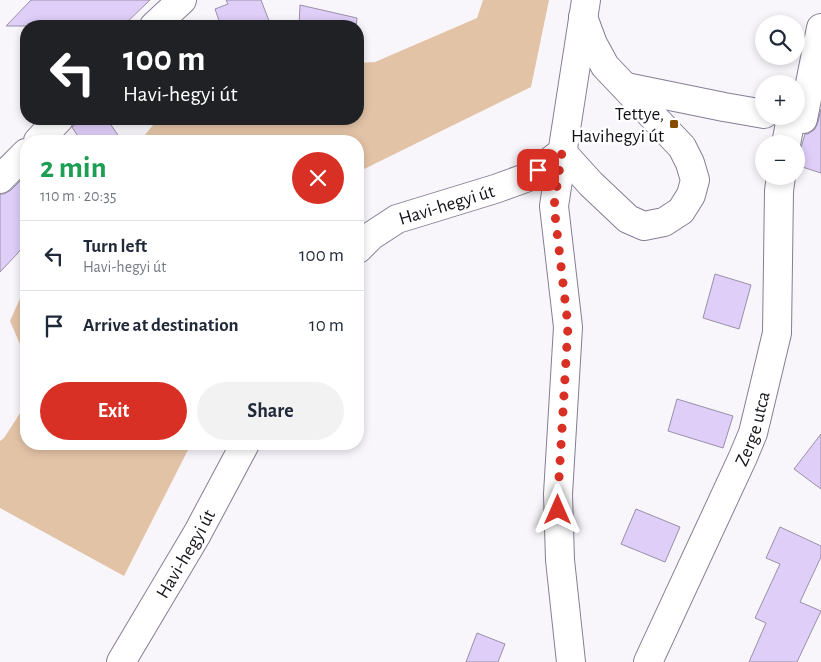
<!DOCTYPE html>
<html lang="en">
<head>
<meta charset="utf-8">
<style>
  :root { --surface:#fff; --page:#f2f2f3; --text:#1f2937; --muted:#747a83; --line:#e0e1e3; --accent:#d93025 }
  body { margin:0; font-family:"Alegreya Sans",sans-serif; background:var(--page); color:var(--text); height:100vh; display:flex; flex-direction:column; font-size:19px; white-space:nowrap }
  * { box-sizing:border-box; margin:0 }
  p { font-size:16px; color:var(--muted) }
  .icon { flex:none; width:28px; height:28px; fill:none; stroke:currentColor; stroke-width:2; stroke-linecap:round; stroke-linejoin:round }
  .map { position:relative; flex:1; overflow:hidden }
  .details { position:absolute; left:20px; top:135px; width:344px; height:315px; display:flex; flex-direction:column; background:var(--surface); border-radius:20px; box-shadow:0 2px 8px #0003 }
  .details>* { flex:none }
  .top-card { position:absolute; left:20px; top:20px; width:344px; height:105px; border-radius:20px; box-shadow:0 2px 8px #0003; background:#202124; color:#fff; overflow:hidden }
  .fabs { position:absolute; left:755px; top:15px; display:grid; gap:10px }
  .fabs a { display:grid; place-items:center; width:50px; height:50px; border-radius:50%; background:var(--surface); box-shadow:0 2px 8px #0003; font-size:25px }
  .pin { position:absolute; display:grid; place-items:center; width:42px; height:42px; color:#fff; margin:-21px; border-radius:10px; box-shadow:0 2px 8px #0006 }
  .me { position:absolute; width:55px; margin:-28px; rotate:0deg; stroke-linejoin:round; filter:drop-shadow(0 0 4px #0008) }
  .turn { display:flex; align-items:center; gap:18px; height:105px; padding:0 20px; font-size:22px }
  .turn .icon { width:65px; height:65px; stroke-width:2.5 }
  .turn b { display:block; font-size:35px; line-height:42px }
  .round { display:grid; place-items:center; flex:none; width:52px; height:52px; border-radius:26px; background:var(--page) }
  .headline { display:flex; align-items:center; justify-content:space-between; height:85px; padding:0 20px }
  h1 { font-size:30px; font-weight:600; line-height:38px; color:#1e9e55 }
  .button { display:flex; gap:10px; margin-top:auto; padding:10px 20px }
  .button a { flex:1; height:58px; border-radius:30px; background:var(--accent); color:#fff; font-size:20px; font-weight:600; line-height:58px; text-align:center }
  .button a+a { background:var(--page); color:var(--text) }
  ul { padding:0; list-style:none }
  li { display:flex; align-items:center; gap:15px; height:70px; padding:0 20px; border-top:1px solid var(--line) }
  li div { flex:1 }
  li b { display:block; font-size:19px }
  li em { font-style:normal }
  .map>svg:first-child { display:block }
  .green { fill:#e3c3a6 }
  .building { fill:#decef8; stroke:#9990a8 }
  .lines { fill:none; stroke-linecap:round; stroke-linejoin:round }
  .minor-casing { stroke:#867d95; stroke-width:30 }
  .minor { stroke:#fff; stroke-width:28 }
  .route { stroke:#d93025; stroke-width:9; stroke-dasharray:0 16.2 }
  .poi-dot { fill:#864d00; stroke:#fff; stroke-width:2 }
  .labels { text-anchor:middle; stroke-width:5; stroke-linejoin:round; paint-order:stroke }
  .poi-label { font-size:19px; fill:#15111a; stroke:#fff; text-anchor:end }
  .street-label { font-size:19px; fill:#15111a; stroke:#fff }
</style>
</head>
<body>
<div class="map">
<svg width="821" height="662" viewBox="0 0 821 662">
  <rect width="100%" height="100%" fill="#f8f6fb"/>
  <g class="green">
    <polygon points="483,0 549,0 531,87 358,172 358,141 140,141 158,119 358,119 358,63 375,62 477,18"/>
    <polygon points="26,285 26,358 10,321"/>
    <polygon points="26,404 26,444 191,444 124,576 0,508 0,441 4,438"/>
  </g>
  <g class="building">
    <polygon points="31,0 150,0 123,26 6,26"/>
    <polygon points="226,0 261,0 271,26 221,26 215,9 228,4"/>
    <polygon points="300,5 357,18 356,26 299,26"/>
    <polygon points="821,109 821,173 796,165 805,134 808,134 815,129 818,122"/>
    <polygon points="83,119 107,119 122,141 81,141 72,127"/>
    <polygon points="26,175 26,242 17,254 0,272 0,194 4,194 11,190"/>
    <polygon points="715,274 751,285 739,329 703,318"/>
    <polygon points="677,399 733,416 723,448 668,431"/>
    <polygon points="821,434 821,489 794,469"/>
    <polygon points="636,509 680,527 665,562 621,544"/>
    <polygon points="780,527 821,546 821,557 800,602 821,611 797,662 749,662 766,623 755,618 780,564 766,558"/>
    <polygon points="477,633 505,644 498,662 466,662"/>
  </g>
  <g class="lines">
    <defs>
      <g id="minor">
        <polyline points="154,26 182,0"/>
        <polyline points="626,87 724,107 764,114"/>
        <polyline points="803,119 821,28"/>
        <polyline points="38,141 59,119"/>
        <polyline points="786,144 791,118"/>
        <polyline points="562,152 591,184 628,219 644,226 664,222 681,211 691,195 695,180 690,163 682,147 605,66 593,44 583,17"/>
        <polyline points="0,179 26,153"/>
        <path id="s1" d="M 358,249 L 371,236 L 397,219 L 495,189 L 531,176 L 562,152"/>
        <path id="s2" d="M 121,662 L 197,534 L 245,444"/>
        <polyline points="571,662 560,560 558,494 568,327 554,206 586,0"/>
        <path id="s3" d="M 648,662 L 743,457 L 753,433 L 777,333 L 779,191 L 781,176"/>
      </g>
    </defs>
    <use href="#minor" class="minor-casing"/>
    <use href="#minor" class="minor"/>
  </g>
  <g class="lines">
    <polyline class="route" points="538,170 562,152 554,206 568,326 561,446 558,494 558,510"/>
  </g>
  <rect class="poi-dot" x="669" y="119" width="10" height="10" rx="2.5"/>
  <g class="labels">
    <g class="poi-label">
      <text x="664" y="120">Tettye,<tspan x="664" dy="22">Havihegyi út</tspan></text>
    </g>
    <g class="street-label">
      <text dy="7" stroke="none"><textPath href="#s1" startOffset="101">Havi-hegyi út</textPath></text>
      <text dy="7" stroke="none"><textPath href="#s3" startOffset="256">Zerge utca</textPath></text>
      <text dy="7" stroke="none"><textPath href="#s2" startOffset="126">Havi-hegyi út</textPath></text>
    </g>
  </g>
</svg>
<div class="fabs">
<a><svg class="icon" aria-label="search" viewBox="0 0 24 24"><circle cx="10" cy="10" r="6"/><path d="M15 15l6 6"/></svg></a>
<a>+</a>
<a>−</a>
</div>
<div class="pin" style="left:538px;top:170px;background:#d93025"><svg class="icon" aria-label="arrive" viewBox="0 0 24 24"><path d="M6 21V4h12l-3 4 3 4H6"/></svg></div>
<svg class="me" style="left:558px;top:510px" viewBox="-20 -20 40 40"><path d="M0-17L14 15 0 8-14 15z" fill="#d93025" stroke="#fff" stroke-width="4"/></svg>
<div class="top-card">
<div class="turn"><svg class="icon" aria-label="left" viewBox="0 0 24 24"><path d="M17 20v-9H6M10 6l-5 5 5 5"/></svg><div><b>100 m</b>Havi-hegyi út</div></div>
</div>
<section class="details">
<div class="headline"><div><h1>2 min</h1><p>110 m · 20:35</p></div><a class="round" style="background:#d93025;color:#fff"><svg class="icon" aria-label="close" viewBox="0 0 24 24"><path d="M6 6l12 12M18 6L6 18"/></svg></a></div>
<ul>
<li><svg class="icon" aria-label="left" viewBox="0 0 24 24"><path d="M17 20v-9H6M10 6l-5 5 5 5"/></svg><div><b>Turn left</b><p>Havi-hegyi út</p></div><em>100 m</em></li>
<li><svg class="icon" aria-label="arrive" viewBox="0 0 24 24"><path d="M6 21V4h12l-3 4 3 4H6"/></svg><div><b>Arrive at destination</b></div><em>10 m</em></li>
</ul>
<div class="button"><a>Exit</a><a>Share</a></div>
</section>
</div>
</body>
</html>
